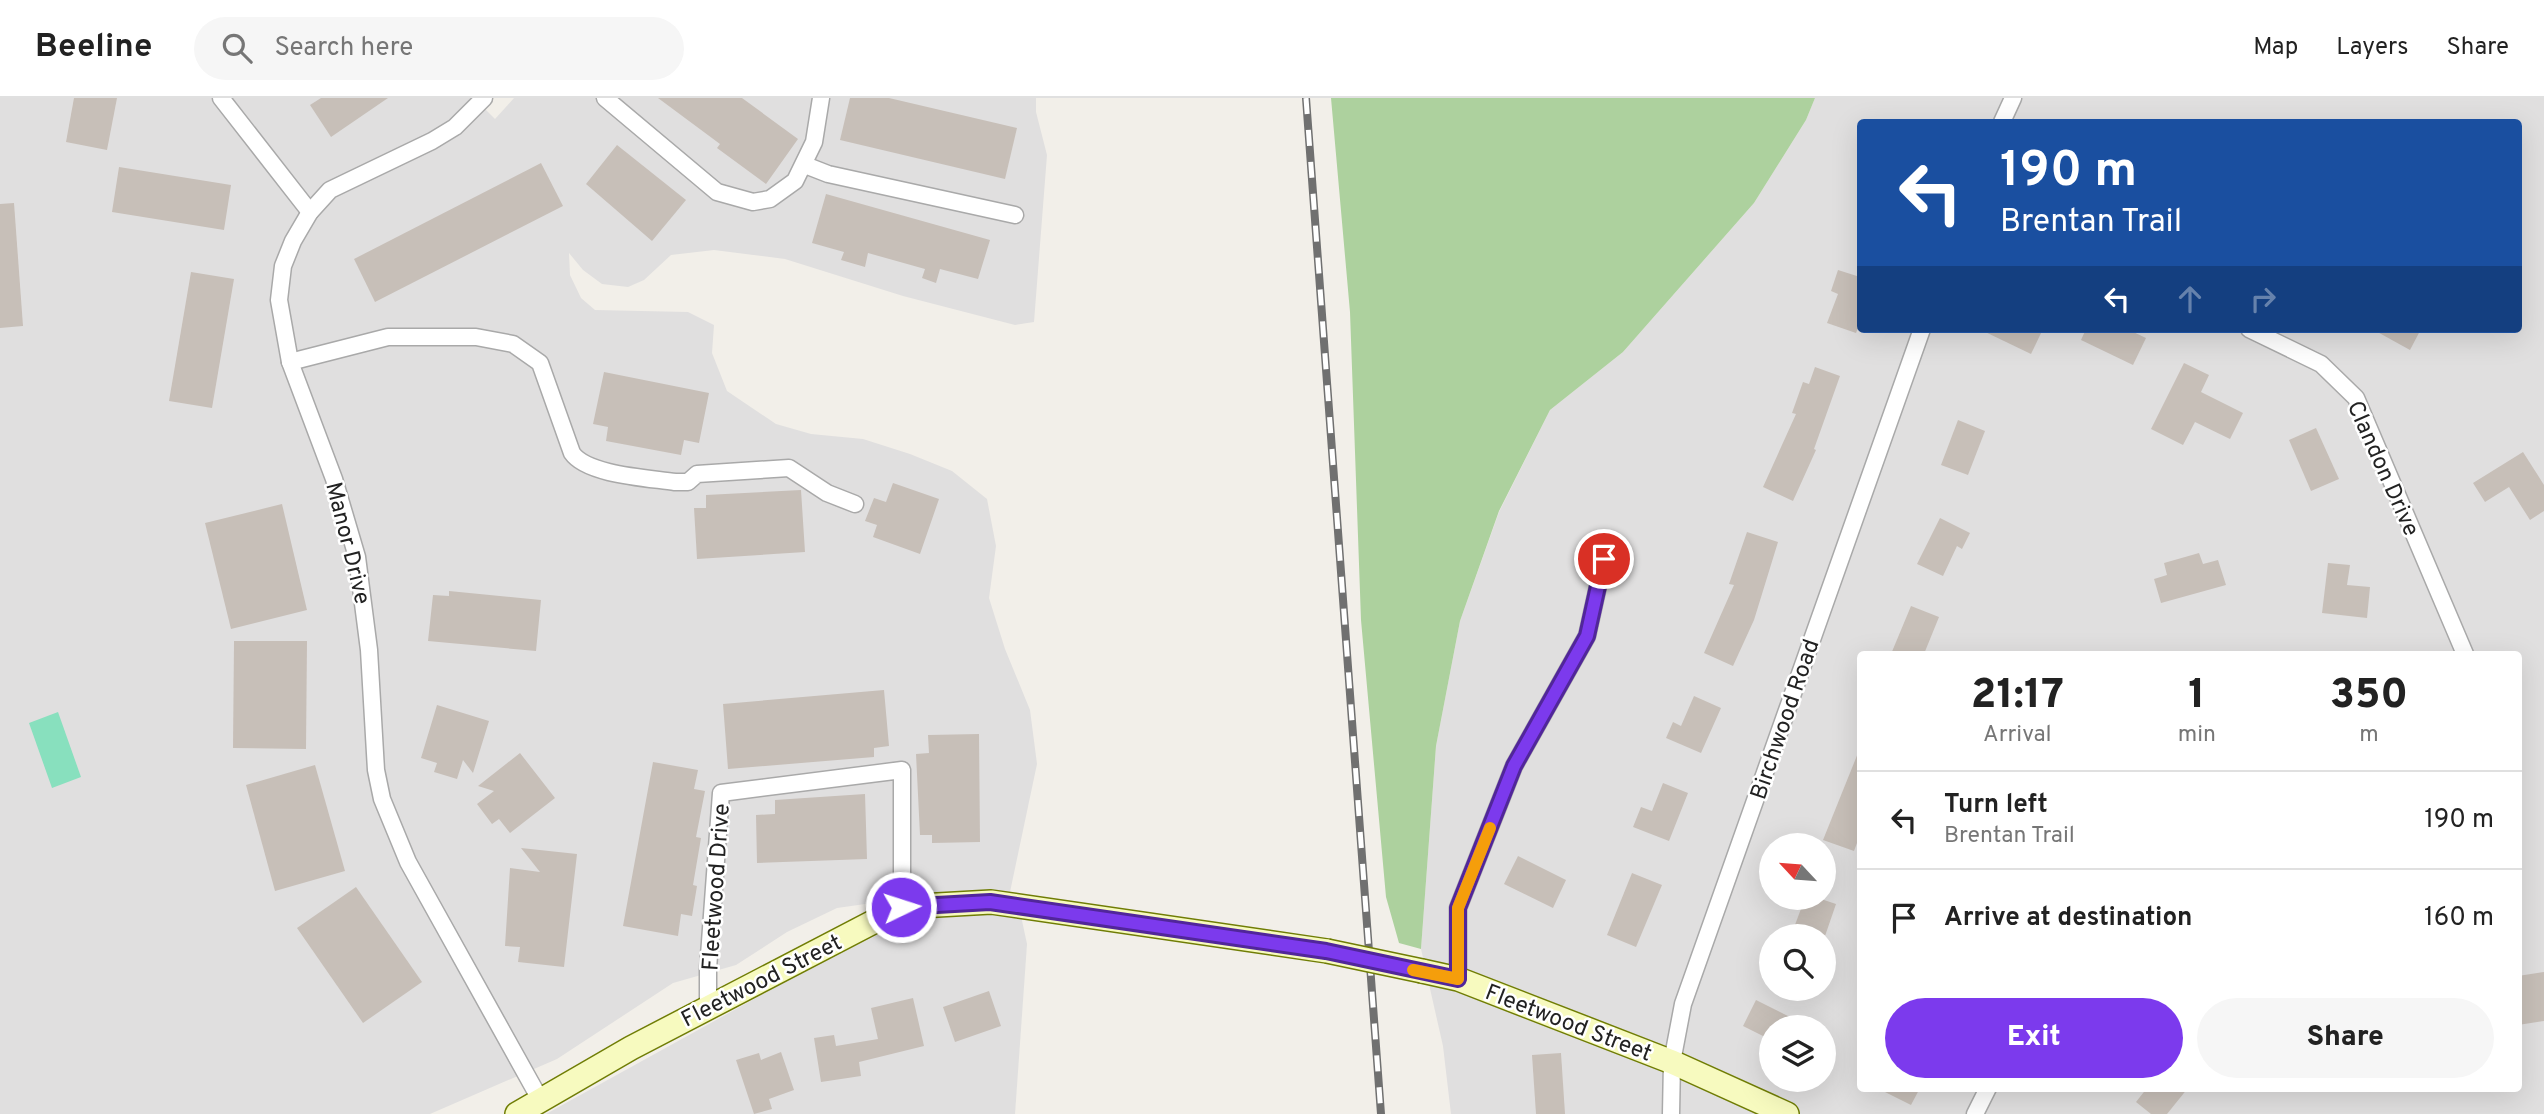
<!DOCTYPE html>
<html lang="en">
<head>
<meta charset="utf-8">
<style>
  :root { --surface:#fff; --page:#f6f6f6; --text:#222; --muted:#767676; --line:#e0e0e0; --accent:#7c3aed }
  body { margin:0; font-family:Overpass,sans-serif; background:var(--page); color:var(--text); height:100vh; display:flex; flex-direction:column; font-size:26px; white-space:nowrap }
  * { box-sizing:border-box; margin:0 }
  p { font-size:23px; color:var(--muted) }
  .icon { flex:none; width:38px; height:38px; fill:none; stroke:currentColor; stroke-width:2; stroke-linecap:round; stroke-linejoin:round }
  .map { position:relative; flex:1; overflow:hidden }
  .panel { position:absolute; left:1857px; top:553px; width:665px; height:441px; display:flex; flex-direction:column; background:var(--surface); border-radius:7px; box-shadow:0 7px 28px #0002 }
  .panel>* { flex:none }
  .hud { position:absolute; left:1857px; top:21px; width:665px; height:214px; border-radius:7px; box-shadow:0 7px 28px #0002; background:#1a4fa0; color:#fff; overflow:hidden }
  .needle { width:46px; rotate:296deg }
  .controls { position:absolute; left:1759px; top:735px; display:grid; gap:14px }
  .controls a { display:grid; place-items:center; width:77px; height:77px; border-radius:50%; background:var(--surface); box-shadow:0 7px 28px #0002; font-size:35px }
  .pin { position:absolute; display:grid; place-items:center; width:60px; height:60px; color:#fff; margin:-30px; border:4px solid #fff; border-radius:50%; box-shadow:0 2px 7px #0007 }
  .me { position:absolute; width:77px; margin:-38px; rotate:86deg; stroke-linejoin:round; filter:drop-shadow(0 0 5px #0008) }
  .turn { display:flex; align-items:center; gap:24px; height:147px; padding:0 28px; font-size:32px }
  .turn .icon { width:91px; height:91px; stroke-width:2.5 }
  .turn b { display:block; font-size:49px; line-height:60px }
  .lanes { display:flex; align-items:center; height:66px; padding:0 28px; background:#0003; justify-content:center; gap:35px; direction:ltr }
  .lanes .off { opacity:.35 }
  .eta { display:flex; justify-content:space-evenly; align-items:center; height:119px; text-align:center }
  .eta b { font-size:42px; font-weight:800; line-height:49px }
  .button { display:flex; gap:14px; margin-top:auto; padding:14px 28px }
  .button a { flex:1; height:80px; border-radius:42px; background:var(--accent); color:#fff; font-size:28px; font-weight:800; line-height:80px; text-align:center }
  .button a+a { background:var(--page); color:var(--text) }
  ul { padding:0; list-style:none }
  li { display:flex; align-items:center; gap:21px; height:98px; padding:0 28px; border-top:2px solid var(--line) }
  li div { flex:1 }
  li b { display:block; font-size:26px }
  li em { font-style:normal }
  header { display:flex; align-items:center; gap:42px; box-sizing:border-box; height:98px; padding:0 35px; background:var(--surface); border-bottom:2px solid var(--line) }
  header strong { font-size:33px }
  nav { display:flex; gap:38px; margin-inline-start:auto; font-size:24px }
  .search { width:490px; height:63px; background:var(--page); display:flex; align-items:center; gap:18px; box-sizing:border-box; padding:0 24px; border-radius:38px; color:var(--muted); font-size:26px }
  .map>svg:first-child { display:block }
  .residential { fill:#e0dfdf; fill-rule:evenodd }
  .forest { fill:#add19e }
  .pitch { fill:#88e0be }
  .building { fill:#c7bfb8 }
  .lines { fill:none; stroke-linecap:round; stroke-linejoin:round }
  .street-casing { stroke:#a9a9a9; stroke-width:19 }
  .secondary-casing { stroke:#707d05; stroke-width:26 }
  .street { stroke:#fff; stroke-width:16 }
  .secondary { stroke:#f7fabf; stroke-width:23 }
  .rail-casing { stroke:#707070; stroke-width:8 }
  .rail { stroke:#fff; stroke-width:5; stroke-dasharray:16; stroke-linecap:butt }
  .secondary-bridge-casing { stroke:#707d05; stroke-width:26; stroke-linecap:butt }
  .secondary-bridge { stroke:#f7fabf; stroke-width:23 }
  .route-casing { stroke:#51269a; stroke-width:18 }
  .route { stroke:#7c3aed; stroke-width:12 }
  .slow { stroke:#f59e0b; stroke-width:12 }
  .labels { text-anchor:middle; stroke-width:5; stroke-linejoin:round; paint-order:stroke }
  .street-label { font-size:23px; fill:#222; stroke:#fff }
</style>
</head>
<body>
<header>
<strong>Beeline</strong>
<div class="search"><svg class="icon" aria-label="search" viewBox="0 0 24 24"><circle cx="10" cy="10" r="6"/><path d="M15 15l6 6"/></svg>Search here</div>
<nav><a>Map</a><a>Layers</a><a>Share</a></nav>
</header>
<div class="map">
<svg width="2544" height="1016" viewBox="0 0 2544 1016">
  <rect width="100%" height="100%" fill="#f2efe9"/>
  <g class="residential">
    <polygon points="0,0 474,0 495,21 514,0 1036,0 1036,14 1047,57 1034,224 1015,227 903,198 785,161 714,152 671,157 644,182 628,189 602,186 583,172 569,155 570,177 581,200 595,212 688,214 714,227 712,255 727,293 776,326 811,336 863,341 910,356 952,373 987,401 996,448 989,500 1005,551 1030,612 1037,666 1010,794 929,797 837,810 787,834 736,867 673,885 557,961 430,1016 0,1016"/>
    <path d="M 1815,0 L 2544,0 L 2544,1016 L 1451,1016 L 1443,948 L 1421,851 L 1436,648 L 1460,523 L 1499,414 L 1550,312 L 1623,254 L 1754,105 L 1806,22 ZM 1860,24 L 2518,24 L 2518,231 L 1860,231 ZM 1860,556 L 2518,556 L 2518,990 L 1860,990 ZM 1771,747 L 1824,747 L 1824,800 L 1771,800 ZM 1771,838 L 1824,838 L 1824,891 L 1771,891 ZM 1771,929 L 1824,929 L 1824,982 L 1771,982 Z"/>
    <polygon points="985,815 1021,818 1027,846 1015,1016 546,1016 814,868 912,820"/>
  </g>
  <polygon class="forest" points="1331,0 1815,0 1806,22 1754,105 1623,254 1550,312 1499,413 1460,523 1436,648 1421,851 1399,845 1386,799 1361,522 1350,214"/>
  <polygon class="pitch" points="58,614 81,679 52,690 29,625"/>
  <g class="building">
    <polygon points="74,0 117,0 107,52 66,44"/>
    <polygon points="321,0 388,0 331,39 310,7"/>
    <polygon points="658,0 742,0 798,41 766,86 717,50 720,46"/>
    <polygon points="850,0 889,0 1017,30 1005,81 840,42"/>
    <polygon points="617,47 686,102 652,143 586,86"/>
    <polygon points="541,65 563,108 375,204 354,161"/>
    <polygon points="119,69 231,87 224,132 112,114"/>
    <polygon points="826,96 990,142 978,181 940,171 936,185 922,180 925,171 868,155 865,169 841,162 844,154 812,145"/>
    <polygon points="14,105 23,228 0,230 0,106"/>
    <polygon points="1838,172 1860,179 1860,225 1856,235 1827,225 1838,196 1831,193"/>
    <polygon points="191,174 234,181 212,310 169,303"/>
    <polygon points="1979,231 2043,231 2031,256"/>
    <polygon points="2086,231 2127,231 2146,240 2133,267 2081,242"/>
    <polygon points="2372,231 2421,231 2410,252"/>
    <polygon points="2184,265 2209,277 2201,294 2243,315 2230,341 2195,324 2183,347 2151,331"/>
    <polygon points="1815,269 1840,278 1814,351 1816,352 1793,403 1763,389 1796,316 1792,315 1803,284 1809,286"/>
    <polygon points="604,274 709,295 699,345 684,342 681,357 606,343 608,329 593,326"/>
    <polygon points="1958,322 1985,333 1968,377 1941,367"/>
    <polygon points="2316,330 2339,381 2311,393 2289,342"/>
    <polygon points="2523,354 2544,387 2544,413 2530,422 2509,389 2485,404 2473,385"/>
    <polygon points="893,385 939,401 920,456 873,439 877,427 865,423 874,400 886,404"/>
    <polygon points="801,392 805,454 697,461 694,410 706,410 706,397"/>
    <polygon points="282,406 307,512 231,531 205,425"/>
    <polygon points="1940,420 1970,435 1962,451 1957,448 1943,478 1917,466"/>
    <polygon points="1747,434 1778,444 1754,522 1733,568 1704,555 1734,487 1729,486"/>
    <polygon points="2199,455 2203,466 2218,462 2226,487 2161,505 2154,481 2167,477 2164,465"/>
    <polygon points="2328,465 2350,467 2347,487 2370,489 2367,520 2322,515"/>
    <polygon points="449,493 541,502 536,553 428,543 433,497 449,498"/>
    <polygon points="1911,508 1939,519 1924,556 1891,556"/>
    <polygon points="234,543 307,543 306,651 233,650"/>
    <polygon points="884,592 889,648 874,650 874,659 728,671 723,606"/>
    <polygon points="1694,598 1721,610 1701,655 1666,640 1673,624 1681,628"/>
    <polygon points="437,607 489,623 473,675 463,662 457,681 434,674 437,665 421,660"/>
    <polygon points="979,636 980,744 932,745 932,737 920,737 916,656 929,655 928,637"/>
    <polygon points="1860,650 1860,737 1854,753 1823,742"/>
    <polygon points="520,655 555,700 510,735 499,721 492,726 477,706 494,693 478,688"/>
    <polygon points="653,664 698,672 694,691 705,693 696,739 701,740 693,787 697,788 692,818 681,816 678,838 623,828"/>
    <polygon points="315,667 345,773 275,793 246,687"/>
    <polygon points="1663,685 1688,695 1669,743 1633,729 1641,709 1652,713"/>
    <polygon points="865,696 867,761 757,765 756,717 775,716 775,702"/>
    <polygon points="521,750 577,756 564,869 518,864 520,849 505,848 510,770 540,774"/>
    <polygon points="1518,758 1566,782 1553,810 1504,786"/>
    <polygon points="1632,775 1662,787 1636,849 1607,837"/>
    <polygon points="356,789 422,884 363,925 297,830"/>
    <polygon points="1805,800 1818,800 1836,806 1825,838 1792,835"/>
    <polygon points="2544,874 2544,923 2518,927 2518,878"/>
    <polygon points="989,893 1001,928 955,944 943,909"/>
    <polygon points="913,900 924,948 859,964 861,978 821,984 814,940 834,937 836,948 878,941 871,910"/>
    <polygon points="1756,902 1810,929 1771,929 1771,942 1743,928"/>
    <polygon points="781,954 794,992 769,1001 772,1011 754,1016 736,962 759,955 761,962"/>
    <polygon points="1561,955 1565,1016 1536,1016 1532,957"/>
    <polygon points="1877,990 1920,990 1911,1007"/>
    <polygon points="2147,990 2188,990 2167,1016 2151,1016 2136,1004"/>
  </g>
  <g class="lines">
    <defs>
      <g id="street">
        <polyline points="221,0 310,114"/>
        <polyline points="484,0 455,29 432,43 330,92 310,114 293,143 283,168 279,202 290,264 334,381 357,459 369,552 376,672 382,701 408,764 541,1003"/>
        <polyline points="605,0 717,94 753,104 770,101 795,83 814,44 821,0"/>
        <polyline points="2002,24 2013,0"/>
        <polyline points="805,67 828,76 1015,117"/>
        <polyline points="2249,231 2321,266 2356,300 2465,556"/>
        <path d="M 290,264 L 388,239 L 476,239 L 513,246 L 540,265 L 572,355 C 587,377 649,380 675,384 L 688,384 L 697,376 L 789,370 L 827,395 L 855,406"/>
        <polyline points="1458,881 1458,810 1514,668 1587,538 1604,461"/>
        <polyline points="708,909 708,871 721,695 902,672 902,809"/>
        <polyline points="1671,1016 1672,964 1683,906 1922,231"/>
        <polyline points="1975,1016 1988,990"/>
      </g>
      <g id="secondary">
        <polyline points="1422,873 1458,881 1672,964 1787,1016"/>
        <polyline points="517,1016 631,950 902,809 991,804 1327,853"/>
      </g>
    </defs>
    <use href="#street" class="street-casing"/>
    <use href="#secondary" class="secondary-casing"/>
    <use href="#street" class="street"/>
    <use href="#secondary" class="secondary"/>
    <defs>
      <polyline id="rail" points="1306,0 1381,1016"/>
    </defs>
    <use href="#rail" class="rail-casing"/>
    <use href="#rail" class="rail"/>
    <defs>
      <polyline id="secondary-bridge" points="1327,853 1422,873"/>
    </defs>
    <use href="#secondary-bridge" class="secondary-bridge-casing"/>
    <use href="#secondary-bridge" class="secondary-bridge"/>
  </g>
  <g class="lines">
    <defs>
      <polyline id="route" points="901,809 990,804 1326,853 1458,881 1458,810 1514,668 1587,538 1604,461"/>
    </defs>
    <use href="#route" class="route-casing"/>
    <use href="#route" class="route"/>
    <polyline class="slow" points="1413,872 1458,881 1458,810 1490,730"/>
  </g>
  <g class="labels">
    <g class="street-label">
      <text transform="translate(2384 370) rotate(66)" y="8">Clandon Drive</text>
      <text transform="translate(349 445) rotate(76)" y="8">Manor Drive</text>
      <text transform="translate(1784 621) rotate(-71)" y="8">Birchwood Road</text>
      <text transform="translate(715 789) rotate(-86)" y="8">Fleetwood Drive</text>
      <text transform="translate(761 882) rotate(-27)" y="8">Fleetwood Street</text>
      <text transform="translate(1569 924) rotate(21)" y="8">Fleetwood Street</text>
    </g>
  </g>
</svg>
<div class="controls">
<a><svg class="needle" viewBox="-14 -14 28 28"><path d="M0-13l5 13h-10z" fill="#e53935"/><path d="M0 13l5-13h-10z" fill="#767676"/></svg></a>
<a><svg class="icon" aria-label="search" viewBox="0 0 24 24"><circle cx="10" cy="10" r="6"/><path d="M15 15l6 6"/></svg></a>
<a><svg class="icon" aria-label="layers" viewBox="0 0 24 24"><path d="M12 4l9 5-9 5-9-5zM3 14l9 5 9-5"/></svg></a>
</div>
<div class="pin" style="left:1604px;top:461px;background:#d93025"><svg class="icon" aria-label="arrive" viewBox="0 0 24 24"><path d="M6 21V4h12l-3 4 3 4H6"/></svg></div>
<svg class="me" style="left:901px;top:809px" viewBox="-20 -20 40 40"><circle r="17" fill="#7c3aed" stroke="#fff" stroke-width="3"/><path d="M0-11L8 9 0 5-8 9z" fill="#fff"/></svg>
<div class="hud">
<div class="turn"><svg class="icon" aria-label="left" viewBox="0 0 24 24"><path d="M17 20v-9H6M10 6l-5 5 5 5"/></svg><div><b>190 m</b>Brentan Trail</div></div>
<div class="lanes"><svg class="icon" aria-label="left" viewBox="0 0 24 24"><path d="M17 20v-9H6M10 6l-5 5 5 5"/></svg><svg class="icon off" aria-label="ahead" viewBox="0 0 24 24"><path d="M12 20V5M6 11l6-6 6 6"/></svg><svg class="icon off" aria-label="right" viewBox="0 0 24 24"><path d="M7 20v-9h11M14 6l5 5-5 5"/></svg></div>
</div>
<section class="panel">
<div class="eta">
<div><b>21:17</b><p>Arrival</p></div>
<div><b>1</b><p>min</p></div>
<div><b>350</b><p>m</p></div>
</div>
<ul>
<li><svg class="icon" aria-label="left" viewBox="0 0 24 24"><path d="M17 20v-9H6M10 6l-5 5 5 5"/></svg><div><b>Turn left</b><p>Brentan Trail</p></div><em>190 m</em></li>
<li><svg class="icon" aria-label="arrive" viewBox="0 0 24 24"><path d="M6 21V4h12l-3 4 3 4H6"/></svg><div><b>Arrive at destination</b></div><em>160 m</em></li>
</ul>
<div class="button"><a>Exit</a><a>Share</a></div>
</section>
</div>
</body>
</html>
